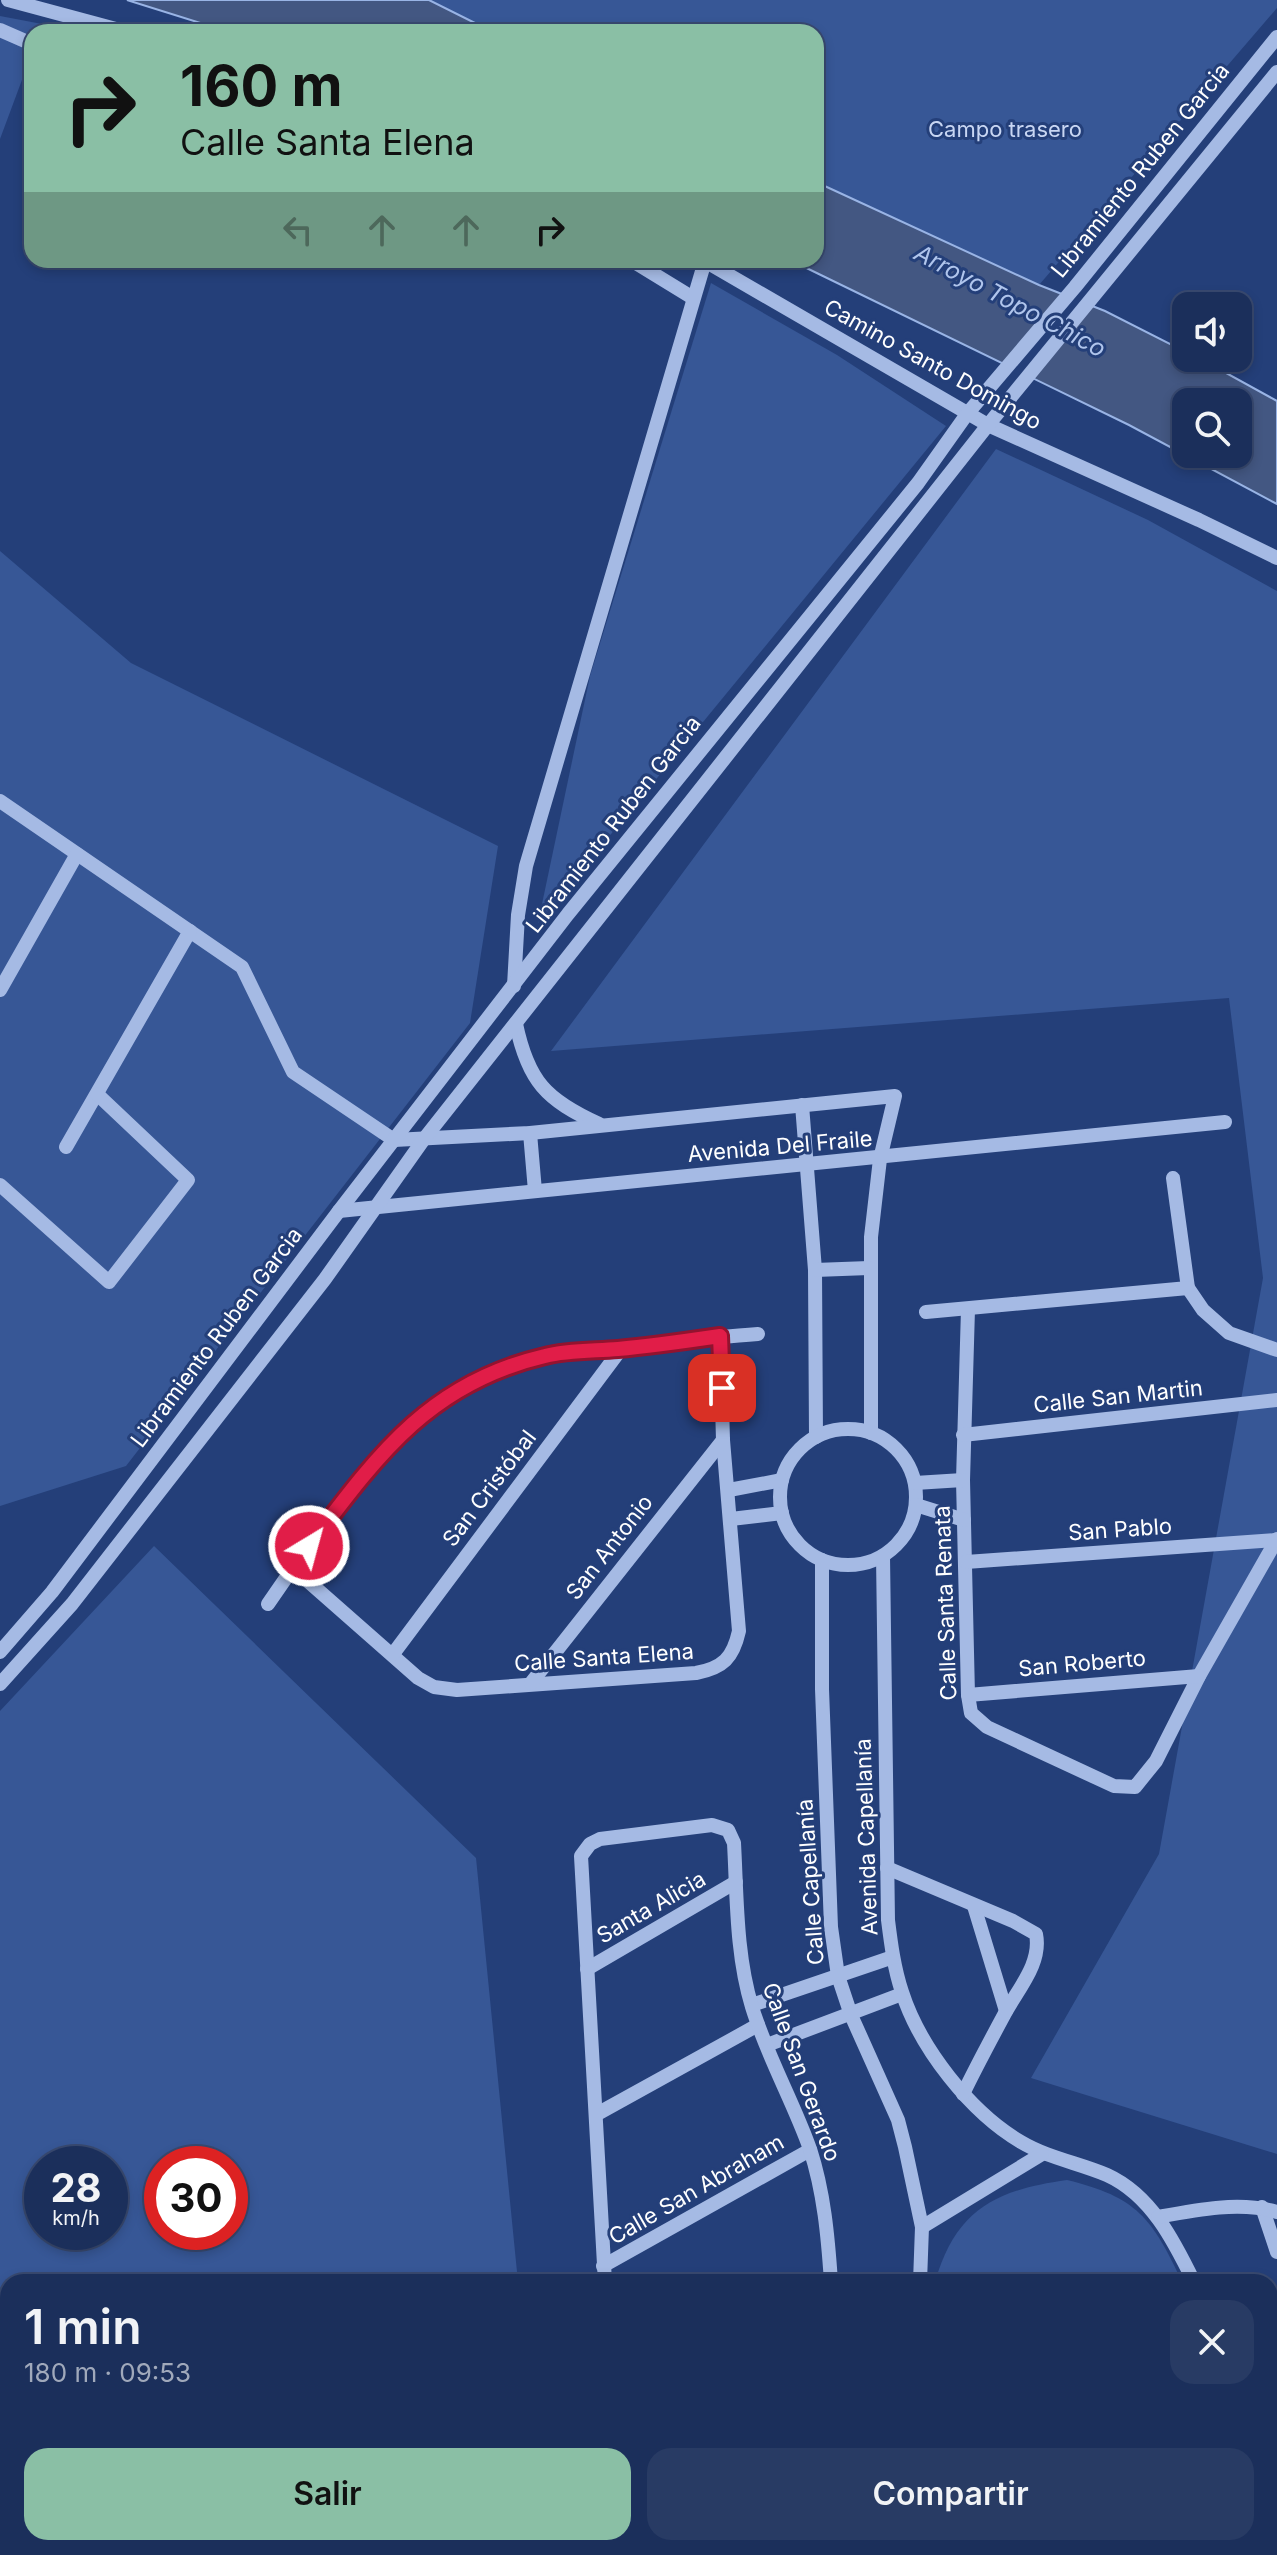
<!DOCTYPE html>
<html lang="es">
<head>
<meta charset="utf-8">
<style>
  :root { --surface:#1b2f5b; --page:#283b64; --text:#f1f3f6; --muted:#a0a9bb; --line:#394a71; --accent:#8abfa5 }
  body { margin:0; font-family:Inter,sans-serif; background:var(--page); color:var(--text); height:100vh; display:flex; flex-direction:column; font-size:30px; white-space:nowrap }
  * { box-sizing:border-box; margin:0 }
  p { font-size:26px; color:var(--muted) }
  .icon { flex:none; width:44px; height:44px; fill:none; stroke:currentColor; stroke-width:2; stroke-linecap:round; stroke-linejoin:round }
  .map { position:relative; flex:1; overflow:hidden }
  .details { position:absolute; left:0px; top:2274px; width:1278px; height:282px; display:flex; flex-direction:column; background:var(--surface); border-radius:24px 24px 0 0; box-shadow:0 4px 12px #0003,0 0 0 2px var(--line) }
  .details>* { flex:none }
  .banner { position:absolute; left:24px; top:24px; width:800px; height:244px; border-radius:24px; box-shadow:0 4px 12px #0003,0 0 0 2px var(--line); background:#8abfa5; color:#111; overflow:hidden }
  .tools { position:absolute; left:1172px; top:292px; display:grid; gap:16px }
  .tools a { display:grid; place-items:center; width:80px; height:80px; border-radius:16px; background:var(--surface); box-shadow:0 4px 12px #0003,0 0 0 2px var(--line); font-size:40px }
  .speed { position:absolute; left:24px; top:2146px; display:flex; gap:16px; font-size:40px; font-weight:700; text-align:center }
  .speed>* { display:grid; place-content:center; width:104px; height:104px; border-radius:50%; background:var(--surface); box-shadow:0 4px 12px #0003,0 0 0 2px var(--line); line-height:1 }
  .speed small { font-size:20px; font-weight:400 }
  .speed .limit { border:12px solid #d22; background:#fff; color:#111 }
  .pin { position:absolute; display:grid; place-items:center; width:68px; height:68px; color:#fff; margin:-34px; border-radius:16px; box-shadow:0 4px 12px #0006 }
  .me { position:absolute; width:88px; margin:-44px; rotate:37deg; stroke-linejoin:round; filter:drop-shadow(0 0 6px #0008) }
  .turn { display:flex; align-items:center; gap:28px; height:168px; padding:0 24px; font-size:36px }
  .turn .icon { width:104px; height:104px; stroke-width:2.5 }
  .turn b { display:block; font-size:56px; line-height:68px }
  .lanes { display:flex; align-items:center; height:76px; padding:0 24px; background:#0003; justify-content:center; gap:40px; direction:ltr }
  .lanes .off { opacity:.35 }
  .round { display:grid; place-items:center; flex:none; width:84px; height:84px; border-radius:24px; background:var(--page) }
  .summary { display:flex; align-items:center; justify-content:space-between; height:136px; padding:0 24px }
  h1 { font-size:48px; font-weight:600; line-height:60px }
  .primary-button { display:flex; gap:16px; margin-top:auto; padding:16px 24px }
  .primary-button a { flex:1; height:92px; border-radius:24px; background:var(--accent); color:#111; font-size:32px; font-weight:600; line-height:92px; text-align:center }
  .primary-button a+a { background:var(--page); color:var(--text) }
  .map>svg:first-child { display:block }
  .green { fill:#375796; fill-rule:evenodd }
  .water { fill:#435782; stroke:#99b4e5; stroke-width:2; fill-rule:evenodd }
  .pier { fill:#243f79 }
  .lines { fill:none; stroke-linecap:round; stroke-linejoin:round }
  .minor { stroke:#a5bae4; stroke-width:14 }
  .route-casing { stroke:#92132f; stroke-width:20 }
  .route { stroke:#e11d48; stroke-width:14 }
  .labels { text-anchor:middle; stroke-width:6; stroke-linejoin:round; paint-order:stroke }
  .park-label { font-size:22px; fill:#c8d6f3; stroke:#243f79 }
  .street-label { font-size:22px; fill:#fff; stroke:#243f79 }
  .water-label { font-size:24px; font-style:italic; fill:#b0c5ec; stroke:#243f79 }
</style>
</head>
<body>
<div class="map">
<svg width="1277" height="2555" viewBox="0 0 1277 2555">
  <rect width="100%" height="100%" fill="#243f79"/>
  <g class="green">
    <polygon points="429,0 1277,0 1277,8 1039,285 816,182 816,32 493,32"/>
    <polygon points="0,16 42,24 40,32 32,32 32,53 0,139"/>
    <polygon points="711,283 837,355 946,426 538,923 590,676"/>
    <polygon points="996,449 1148,520 1277,591 1277,2154 1031,2078 1159,1854 1263,1278 1229,998 551,1051"/>
    <polygon points="0,551 131,663 498,846 470,1023 126,1466 0,1506"/>
    <path d="M 154,1546 L 476,1858 L 518,2282 L 8,2282 L 8,2548 L 551,2548 L 553,2555 L 0,2555 L 0,1711 ZM 110,2164 L 110,2232 L 42,2232 L 42,2164 ZM 230,2164 L 230,2232 L 162,2232 L 162,2164 Z"/>
    <path d="M 1067,2180 C 1137,2197 1152,2218 1182,2282 L 935,2282 C 956,2209 996,2190 1067,2180 Z"/>
    <polygon points="1270,2438 1277,2447 1277,2555 1147,2555 1141,2548 1270,2548"/>
  </g>
  <g class="water">
    <polygon points="127,0 429,0 493,32 229,32"/>
    <path d="M 816,182 L 1039,285 L 1105,311 L 1186,352 L 1186,358 L 1199,358 L 1277,401 L 1277,504 L 1129,425 L 790,260 L 816,260 ZM 1186,402 L 1238,402 L 1238,454 L 1186,454 Z"/>
  </g>
  <polygon class="pier" points="1065,291 1093,302 1030,381 1003,367"/>
  <g class="lines">
    <g class="minor">
      <polyline points="8,0 127,32"/>
      <polyline points="0,30 32,44"/>
      <polyline points="631,260 693,298"/>
      <polyline points="703,260 988,425 1199,520 1277,558"/>
      <polyline points="0,801 242,967 293,1072 394,1140"/>
      <polyline points="514,986 518,915 526,866 705,261"/>
      <polyline points="0,990 77,854"/>
      <path d="M 516,1024 C 528,1081 546,1100 599,1124"/>
      <polyline points="802,1105 815,1270 816,1437"/>
      <polyline points="530,1133 535,1191"/>
      <polyline points="394,1140 530,1133 895,1096 880,1159 871,1237 871,1433"/>
      <polyline points="66,1147 190,931"/>
      <polyline points="1173,1178 1188,1288 1203,1310 1229,1333 1277,1350"/>
      <polyline points="0,1185 109,1282 188,1180 97,1094"/>
      <polyline points="339,1211 1225,1122"/>
      <polyline points="815,1270 869,1268"/>
      <polyline points="968,1309 963,1480 968,1695 971,1713 987,1727 1114,1786 1135,1787 1156,1761 1199,1676 1277,1539"/>
      <polyline points="926,1312 1188,1288"/>
      <circle cx="848" cy="1497" r="68"/>
      <polyline points="963,1435 1277,1400"/>
      <polyline points="915,1483 963,1480"/>
      <polyline points="729,1490 782,1480"/>
      <polyline points="916,1505 964,1520"/>
      <polyline points="731,1519 782,1513"/>
      <path d="M 883,1556 L 888,1920 C 891,1944 894,1968 902,1992 C 920,2048 970,2112 1021,2142 C 1048,2158 1079,2163 1107,2175 C 1151,2195 1174,2241 1194,2282"/>
      <polyline points="822,1560 822,1689 831,1927 838,1976 851,2015 898,2120 905,2147 922,2227 920,2282"/>
      <polyline points="966,1562 1277,1540"/>
      <path d="M 293,1568 L 418,1678 L 434,1687 L 457,1690 L 696,1673 C 723,1668 733,1658 739,1631 L 723,1440 L 720,1336"/>
      <path d="M 268,1604 C 327,1519 402,1401 505,1367 C 544,1354 584,1353 625,1348 C 669,1343 713,1337 758,1334"/>
      <polyline points="0,1652 52,1592 339,1211 568,914 918,483 967,414 1075,287 1277,37"/>
      <polyline points="393,1654 621,1349"/>
      <polyline points="531,1683 723,1440"/>
      <polyline points="0,1684 72,1604 325,1279 424,1139 988,425 1277,72"/>
      <polyline points="968,1695 1199,1676"/>
      <path d="M 887,1868 L 1013,1921 L 1036,1934 C 1042,1964 1017,1990 1004,2015 C 990,2041 976,2067 963,2094"/>
      <polyline points="974,1906 1006,2011"/>
      <polyline points="587,1969 736,1882"/>
      <polyline points="752,2005 893,1957"/>
      <polyline points="767,2045 902,1994"/>
      <polyline points="597,2114 758,2025"/>
      <polyline points="1262,2207 1277,2252"/>
      <path d="M 1158,2217 C 1195,2210 1240,2201 1277,2212"/>
      <polyline points="922,2227 1042,2154"/>
      <polyline points="603,2266 810,2150"/>
      <path d="M 605,2282 L 581,1856 L 590,1844 L 600,1839 L 712,1825 L 728,1830 L 734,1843 C 737,1897 736,1955 752,2007 C 767,2056 793,2101 810,2149 C 824,2192 828,2237 831,2282"/>
      <polyline points="1270,2417 1277,2427"/>
      <polyline points="998,2548 1004,2555"/>
      <polyline points="1123,2548 1128,2555"/>
      <polyline points="640,2555 651,2548"/>
      <polyline points="879,2555 890,2548"/>
      <polyline points="1019,2555 1025,2548"/>
    </g>
  </g>
  <g class="lines">
    <defs>
      <path id="route" d="M 309,1546 C 377,1456 429,1383 545,1356 C 568,1350 594,1351 618,1349 C 652,1346 686,1341 720,1336 L 722,1388"/>
    </defs>
    <use href="#route" class="route-casing"/>
    <use href="#route" class="route"/>
  </g>
  <g class="labels">
    <g class="park-label">
      <text x="1005" y="137">Campo trasero</text>
    </g>
    <g class="street-label">
      <text transform="translate(1140 170) rotate(-51)" y="8">Libramiento Ruben Garcia</text>
      <text transform="translate(933 364) rotate(29)" y="8">Camino Santo Domingo</text>
      <text transform="translate(613 824) rotate(-52)" y="8">Libramiento Ruben Garcia</text>
      <text transform="translate(780 1146) rotate(-5)" y="8">Avenida Del Fraile</text>
      <text transform="translate(216 1337) rotate(-53)" y="8">Libramiento Ruben Garcia</text>
      <text transform="translate(1118 1396) rotate(-6)" y="8">Calle San Martin</text>
      <text transform="translate(489 1488) rotate(-53)" y="8">San Cristóbal</text>
      <text transform="translate(1120 1529) rotate(-4)" y="8">San Pablo</text>
      <text transform="translate(609 1547) rotate(-52)" y="8">San Antonio</text>
      <text transform="translate(945 1603) rotate(-92)" y="8">Calle Santa Renata</text>
      <text transform="translate(604 1657) rotate(-4)" y="8">Calle Santa Elena</text>
      <text transform="translate(1082 1663) rotate(-5)" y="8">San Roberto</text>
      <text transform="translate(866 1837) rotate(-92)" y="8">Avenida Capellanía</text>
      <text transform="translate(810 1882) rotate(-94)" y="8">Calle Capellanía</text>
      <text transform="translate(651 1907) rotate(-30)" y="8">Santa Alicia</text>
      <text transform="translate(802 2072) rotate(70)" y="8">Calle San Gerardo</text>
      <text transform="translate(696 2189) rotate(-30)" y="8">Calle San Abraham</text>
    </g>
    <g class="water-label">
      <text transform="translate(1010 301) rotate(28)" y="8">Arroyo Topo Chico</text>
    </g>
  </g>
</svg>
<div class="tools">
<a><svg class="icon" aria-label="sound" viewBox="0 0 24 24"><path d="M4 9h4l5-4v14l-5-4H4zM17 9q2 3 0 6"/></svg></a>
<a><svg class="icon" aria-label="search" viewBox="0 0 24 24"><circle cx="10" cy="10" r="6"/><path d="M15 15l6 6"/></svg></a>
</div>
<div class="speed"><div>28<small>km/h</small></div><div class="limit">30</div></div>
<div class="pin" style="left:722px;top:1388px;background:#d93025"><svg class="icon" aria-label="arrive" viewBox="0 0 24 24"><path d="M6 21V4h12l-3 4 3 4H6"/></svg></div>
<svg class="me" style="left:309px;top:1546px" viewBox="-20 -20 40 40"><circle r="17" fill="#e11d48" stroke="#fff" stroke-width="3"/><path d="M0-11L8 9 0 5-8 9z" fill="#fff"/></svg>
<div class="banner">
<div class="turn"><svg class="icon" aria-label="right" viewBox="0 0 24 24"><path d="M7 20v-9h11M14 6l5 5-5 5"/></svg><div><b>160 m</b>Calle Santa Elena</div></div>
<div class="lanes"><svg class="icon off" aria-label="left" viewBox="0 0 24 24"><path d="M17 20v-9H6M10 6l-5 5 5 5"/></svg><svg class="icon off" aria-label="ahead" viewBox="0 0 24 24"><path d="M12 20V5M6 11l6-6 6 6"/></svg><svg class="icon off" aria-label="ahead" viewBox="0 0 24 24"><path d="M12 20V5M6 11l6-6 6 6"/></svg><svg class="icon" aria-label="right" viewBox="0 0 24 24"><path d="M7 20v-9h11M14 6l5 5-5 5"/></svg></div>
</div>
<section class="details">
<div class="summary"><div><h1>1 min</h1><p>180 m · 09:53</p></div><a class="round"><svg class="icon" aria-label="close" viewBox="0 0 24 24"><path d="M6 6l12 12M18 6L6 18"/></svg></a></div>
<div class="primary-button"><a>Salir</a><a>Compartir</a></div>
</section>
</div>
</body>
</html>
